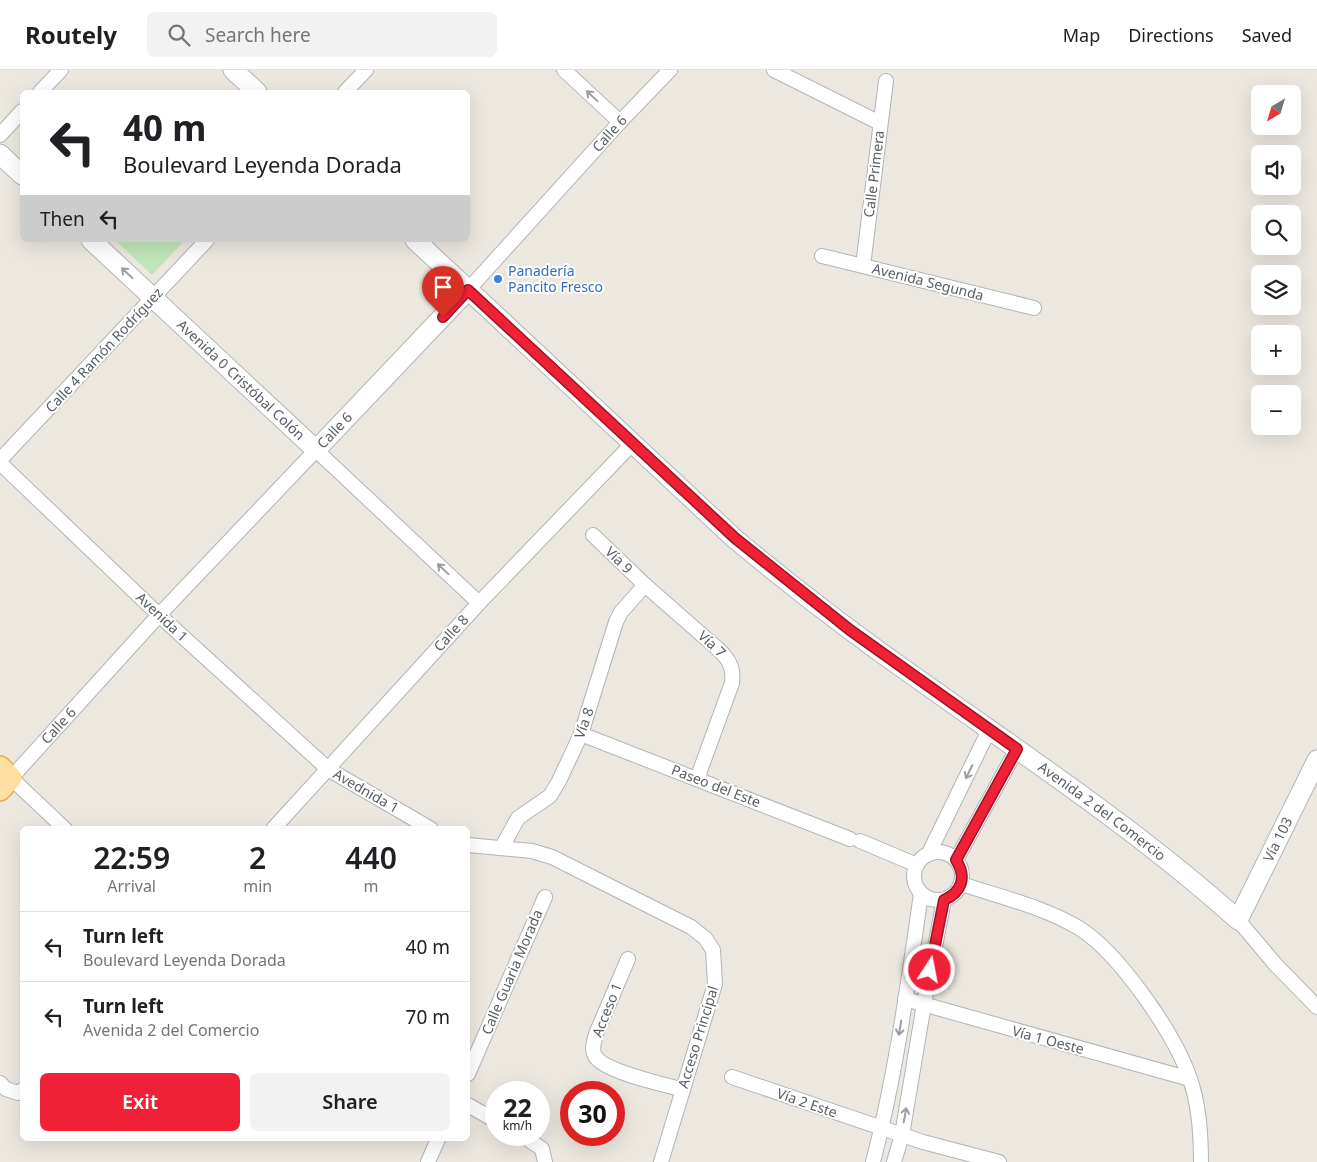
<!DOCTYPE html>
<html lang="en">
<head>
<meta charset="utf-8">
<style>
  :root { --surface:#fff; --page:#f2f2f2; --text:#202124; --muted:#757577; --line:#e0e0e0; --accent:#f02037 }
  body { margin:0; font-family:"Noto Sans",sans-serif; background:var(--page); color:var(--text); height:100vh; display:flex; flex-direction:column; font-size:19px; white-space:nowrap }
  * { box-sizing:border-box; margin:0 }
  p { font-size:16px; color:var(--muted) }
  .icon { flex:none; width:28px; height:28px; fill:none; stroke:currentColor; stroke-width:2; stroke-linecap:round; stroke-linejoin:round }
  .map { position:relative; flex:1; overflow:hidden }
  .drawer { position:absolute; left:20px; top:756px; width:450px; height:315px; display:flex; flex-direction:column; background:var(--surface); border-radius:8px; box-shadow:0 5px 20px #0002 }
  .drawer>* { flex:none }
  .top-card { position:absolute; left:20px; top:20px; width:450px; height:152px; border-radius:8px; box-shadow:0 5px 20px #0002; background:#fff; color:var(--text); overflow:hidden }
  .needle { width:32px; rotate:218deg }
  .buttons { position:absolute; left:1251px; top:15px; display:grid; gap:10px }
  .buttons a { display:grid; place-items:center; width:50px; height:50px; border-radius:8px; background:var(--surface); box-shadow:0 5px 20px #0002; font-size:25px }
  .speed { position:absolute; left:485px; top:1011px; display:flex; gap:10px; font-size:25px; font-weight:700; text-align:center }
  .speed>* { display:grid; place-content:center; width:65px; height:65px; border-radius:50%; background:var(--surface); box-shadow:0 5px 20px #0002; line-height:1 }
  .speed small { font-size:12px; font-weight:400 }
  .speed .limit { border:8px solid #d22; background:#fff; color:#111 }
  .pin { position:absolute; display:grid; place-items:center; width:42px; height:42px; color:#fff; margin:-51px -21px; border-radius:50% 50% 50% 0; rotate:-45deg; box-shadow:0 0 5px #0007 }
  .pin .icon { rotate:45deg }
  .me { position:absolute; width:55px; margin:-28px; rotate:11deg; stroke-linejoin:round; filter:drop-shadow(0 0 4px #0008) }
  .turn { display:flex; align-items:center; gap:18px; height:105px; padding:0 20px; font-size:22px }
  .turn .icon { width:65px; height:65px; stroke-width:2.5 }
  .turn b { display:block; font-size:35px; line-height:42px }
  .then { display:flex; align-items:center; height:48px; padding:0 20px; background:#0003; gap:10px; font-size:19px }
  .eta { display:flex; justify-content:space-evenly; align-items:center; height:85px; text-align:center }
  .eta b { font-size:30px; font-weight:600; line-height:35px }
  .cta { display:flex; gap:10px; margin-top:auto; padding:10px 20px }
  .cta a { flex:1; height:58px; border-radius:8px; background:var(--accent); color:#fff; font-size:20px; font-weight:600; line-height:58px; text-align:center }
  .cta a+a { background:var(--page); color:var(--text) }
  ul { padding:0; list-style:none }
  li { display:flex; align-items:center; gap:15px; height:70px; padding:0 20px; border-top:1px solid var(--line) }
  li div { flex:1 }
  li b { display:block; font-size:19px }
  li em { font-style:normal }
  header { display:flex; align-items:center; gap:30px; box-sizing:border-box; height:70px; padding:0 25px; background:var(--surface); border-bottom:1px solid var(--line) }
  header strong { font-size:24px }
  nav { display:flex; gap:28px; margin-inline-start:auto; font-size:18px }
  .search { width:350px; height:45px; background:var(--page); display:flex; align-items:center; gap:12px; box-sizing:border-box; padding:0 18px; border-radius:8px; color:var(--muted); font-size:19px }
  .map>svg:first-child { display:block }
  .green { fill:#c1e6b9 }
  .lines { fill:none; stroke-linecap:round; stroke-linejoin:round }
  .minor-casing { stroke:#b0b4b8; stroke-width:16 }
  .secondary-casing { stroke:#b1b6bb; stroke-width:21 }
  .primary-casing { stroke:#f7a74c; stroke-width:24 }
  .minor { stroke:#fff; stroke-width:14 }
  .secondary { stroke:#fff; stroke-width:19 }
  .primary { stroke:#ffdea1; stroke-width:21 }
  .oneway { stroke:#9b9ea0 }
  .route-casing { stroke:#9c1524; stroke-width:12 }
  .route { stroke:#f02037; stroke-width:9 }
  .shop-dot { fill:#3f7fe0; stroke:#fff; stroke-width:2 }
  .labels { text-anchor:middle; stroke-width:4; stroke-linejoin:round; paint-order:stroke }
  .street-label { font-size:14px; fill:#585d61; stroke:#fff }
  .shop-label { font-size:14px; fill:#366cbe; stroke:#fff; text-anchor:start }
</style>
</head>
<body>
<header>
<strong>Routely</strong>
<div class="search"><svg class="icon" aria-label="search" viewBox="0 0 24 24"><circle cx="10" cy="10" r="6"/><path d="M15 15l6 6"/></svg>Search here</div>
<nav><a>Map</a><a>Directions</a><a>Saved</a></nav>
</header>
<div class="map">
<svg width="1317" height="1092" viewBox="0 0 1317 1092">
  <rect width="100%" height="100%" fill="#ece7df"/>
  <polygon class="green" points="115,170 185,170 152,205"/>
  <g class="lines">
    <defs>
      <g id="minor">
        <polyline points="564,0 620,52"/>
        <polyline points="774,0 880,53"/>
        <polyline points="40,22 61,0"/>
        <polyline points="345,22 366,0"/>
        <polyline points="0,65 22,41"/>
        <polyline points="822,186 1034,238"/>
        <polyline points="863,196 886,11"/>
        <path id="s1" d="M 468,220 L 620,52 L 670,0"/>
        <polyline points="0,390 207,170"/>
        <polyline points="0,393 159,545 328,699 431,759"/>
        <path d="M 593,465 L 645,515 L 718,579 C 729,589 734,598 732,613 L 697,709"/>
        <polyline points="581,664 850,769"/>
        <path id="s2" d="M 65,759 L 11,708 L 159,545 L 316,380 L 479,533"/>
        <polyline points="273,759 479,533 634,372"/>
        <polyline points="860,771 917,795"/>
        <polyline points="468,775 532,781 552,787 691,857 705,868 713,880 715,914 661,1092"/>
        <polyline points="502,777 518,748 550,726 559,711 581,664 616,552 621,542 645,515"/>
        <circle cx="938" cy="806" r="24"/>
        <polyline points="928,785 989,660"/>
        <polyline points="956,790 1017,679"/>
        <path d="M 962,814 C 1000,827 1044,837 1079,858 C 1119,883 1175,964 1190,1009 C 1199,1034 1201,1066 1201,1092"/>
        <polyline points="1238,850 1275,894 1317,937"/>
        <path d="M 628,889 L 596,964 C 594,972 591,979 595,986 C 604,1002 664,1014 683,1020"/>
        <polyline points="905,929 1190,1009"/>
        <polyline points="468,1004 545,827"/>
        <polyline points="732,1007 923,1072 999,1092"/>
        <polyline points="0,1013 6,1019 18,1023 22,1020"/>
        <polyline points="468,1035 496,1051"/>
        <polyline points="522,1065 542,1079 545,1092"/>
        <polyline points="428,1092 438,1069"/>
        <path d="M 873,1092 C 896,1004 908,913 921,824"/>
        <polyline points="894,1092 902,1065 924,934 944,830"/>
      </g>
      <g id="secondary">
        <polyline points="233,0 257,22"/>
        <polyline points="0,84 22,105"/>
        <path id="s3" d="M 91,170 L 316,380 L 468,220"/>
        <path id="s4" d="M 415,170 L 735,469 C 794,518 855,565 918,609 C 1027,687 1139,761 1238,850 L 1317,690"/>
      </g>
      <polyline id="primary" points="0,697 11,708 0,720"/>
    </defs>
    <use href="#minor" class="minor-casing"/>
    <use href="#secondary" class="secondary-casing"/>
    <use href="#primary" class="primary-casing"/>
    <use href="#minor" class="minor"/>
    <use href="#secondary" class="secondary"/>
    <use href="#primary" class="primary"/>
  </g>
  <defs><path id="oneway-shaft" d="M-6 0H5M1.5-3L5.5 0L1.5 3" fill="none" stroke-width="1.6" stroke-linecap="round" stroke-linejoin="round" transform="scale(1.25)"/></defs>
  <g class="oneway">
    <use href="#oneway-shaft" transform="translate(592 26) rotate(-137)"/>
    <use href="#oneway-shaft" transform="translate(127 203) rotate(-137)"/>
    <use href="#oneway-shaft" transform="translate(443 499) rotate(-137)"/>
    <use href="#oneway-shaft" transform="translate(969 702) rotate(116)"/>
    <use href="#oneway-shaft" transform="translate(900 958) rotate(100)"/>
    <use href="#oneway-shaft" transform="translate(905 1045) rotate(-80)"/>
  </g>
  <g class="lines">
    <defs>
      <path id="route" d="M 443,247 L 468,220 L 735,468 L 850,560 L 1017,679 L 956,790 C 967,807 962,822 944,830 L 930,900"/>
    </defs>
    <use href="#route" class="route-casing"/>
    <use href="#route" class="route"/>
  </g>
  <circle class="shop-dot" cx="498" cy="209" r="5"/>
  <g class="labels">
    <g class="street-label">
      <text dy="5" stroke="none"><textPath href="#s1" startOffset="211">Calle 6</textPath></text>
      <text transform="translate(874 104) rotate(-83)" y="5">Calle Primera</text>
      <text transform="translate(928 212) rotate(14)" y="5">Avenida Segunda</text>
      <text transform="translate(104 280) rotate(-47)" y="5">Calle 4 Ramón Rodríguez</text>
      <text dy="5" stroke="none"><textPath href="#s3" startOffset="205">Avenida 0 Cristóbal Colón</textPath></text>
      <text dy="5" stroke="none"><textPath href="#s3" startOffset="335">Calle 6</textPath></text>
      <text transform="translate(619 490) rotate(44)" y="5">Vía 9</text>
      <text transform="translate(162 547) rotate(43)" y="5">Avenida 1</text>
      <text transform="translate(451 563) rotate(-48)" y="5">Calle 8</text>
      <text transform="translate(712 574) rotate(43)" y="5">Vía 7</text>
      <text transform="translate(584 653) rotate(-71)" y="5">Vía 8</text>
      <text dy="5" stroke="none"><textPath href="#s2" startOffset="145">Calle 6</textPath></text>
      <text transform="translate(716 716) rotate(21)" y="5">Paseo del Este</text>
      <text transform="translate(366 721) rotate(30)" y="5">Avednida 1</text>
      <text dy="5" stroke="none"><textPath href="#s4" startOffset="895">Avenida 2 del Comercio</textPath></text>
      <text dy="5" stroke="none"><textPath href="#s4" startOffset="1159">Vía 103</textPath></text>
      <text transform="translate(512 902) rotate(-67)" y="5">Calle Guaria Morada</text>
      <text transform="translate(607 940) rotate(-68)" y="5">Acceso 1</text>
      <text transform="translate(698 967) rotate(-73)" y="5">Acceso Principal</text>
      <text transform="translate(1048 970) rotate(15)" y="5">Vía 1 Oeste</text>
      <text transform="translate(807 1033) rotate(19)" y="5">Vía 2 Este</text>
    </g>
    <g class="shop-label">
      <text x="508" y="206">Panadería<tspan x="508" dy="16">Pancito Fresco</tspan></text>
    </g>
  </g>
</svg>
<div class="buttons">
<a><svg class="needle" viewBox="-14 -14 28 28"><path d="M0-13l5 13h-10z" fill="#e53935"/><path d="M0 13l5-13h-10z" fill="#757577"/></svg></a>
<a><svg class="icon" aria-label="sound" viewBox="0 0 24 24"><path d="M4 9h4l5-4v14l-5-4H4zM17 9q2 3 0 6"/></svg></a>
<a><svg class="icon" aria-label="search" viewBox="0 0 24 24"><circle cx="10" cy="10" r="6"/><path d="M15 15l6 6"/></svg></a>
<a><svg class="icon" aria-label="layers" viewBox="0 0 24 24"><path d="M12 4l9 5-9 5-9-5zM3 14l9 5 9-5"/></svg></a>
<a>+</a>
<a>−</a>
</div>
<div class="speed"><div>22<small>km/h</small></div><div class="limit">30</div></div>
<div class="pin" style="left:443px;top:247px;background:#d93025"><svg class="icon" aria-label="arrive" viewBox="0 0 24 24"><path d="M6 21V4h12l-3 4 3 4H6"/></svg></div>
<svg class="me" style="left:930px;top:900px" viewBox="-20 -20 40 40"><circle r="17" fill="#f02037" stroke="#fff" stroke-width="3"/><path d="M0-11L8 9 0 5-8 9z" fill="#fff"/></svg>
<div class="top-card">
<div class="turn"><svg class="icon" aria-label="left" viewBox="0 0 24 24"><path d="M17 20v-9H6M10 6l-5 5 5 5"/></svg><div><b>40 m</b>Boulevard Leyenda Dorada</div></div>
<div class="then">Then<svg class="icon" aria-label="left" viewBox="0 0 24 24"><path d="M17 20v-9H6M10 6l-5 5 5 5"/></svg></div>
</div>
<section class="drawer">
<div class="eta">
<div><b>22:59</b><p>Arrival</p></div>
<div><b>2</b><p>min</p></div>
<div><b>440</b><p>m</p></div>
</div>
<ul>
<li><svg class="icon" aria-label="left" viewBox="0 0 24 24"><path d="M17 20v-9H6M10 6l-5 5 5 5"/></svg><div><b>Turn left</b><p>Boulevard Leyenda Dorada</p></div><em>40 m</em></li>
<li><svg class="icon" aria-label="left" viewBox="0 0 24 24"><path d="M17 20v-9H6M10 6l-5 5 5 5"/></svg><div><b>Turn left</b><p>Avenida 2 del Comercio</p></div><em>70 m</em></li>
</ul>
<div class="cta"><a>Exit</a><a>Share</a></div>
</section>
</div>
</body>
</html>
